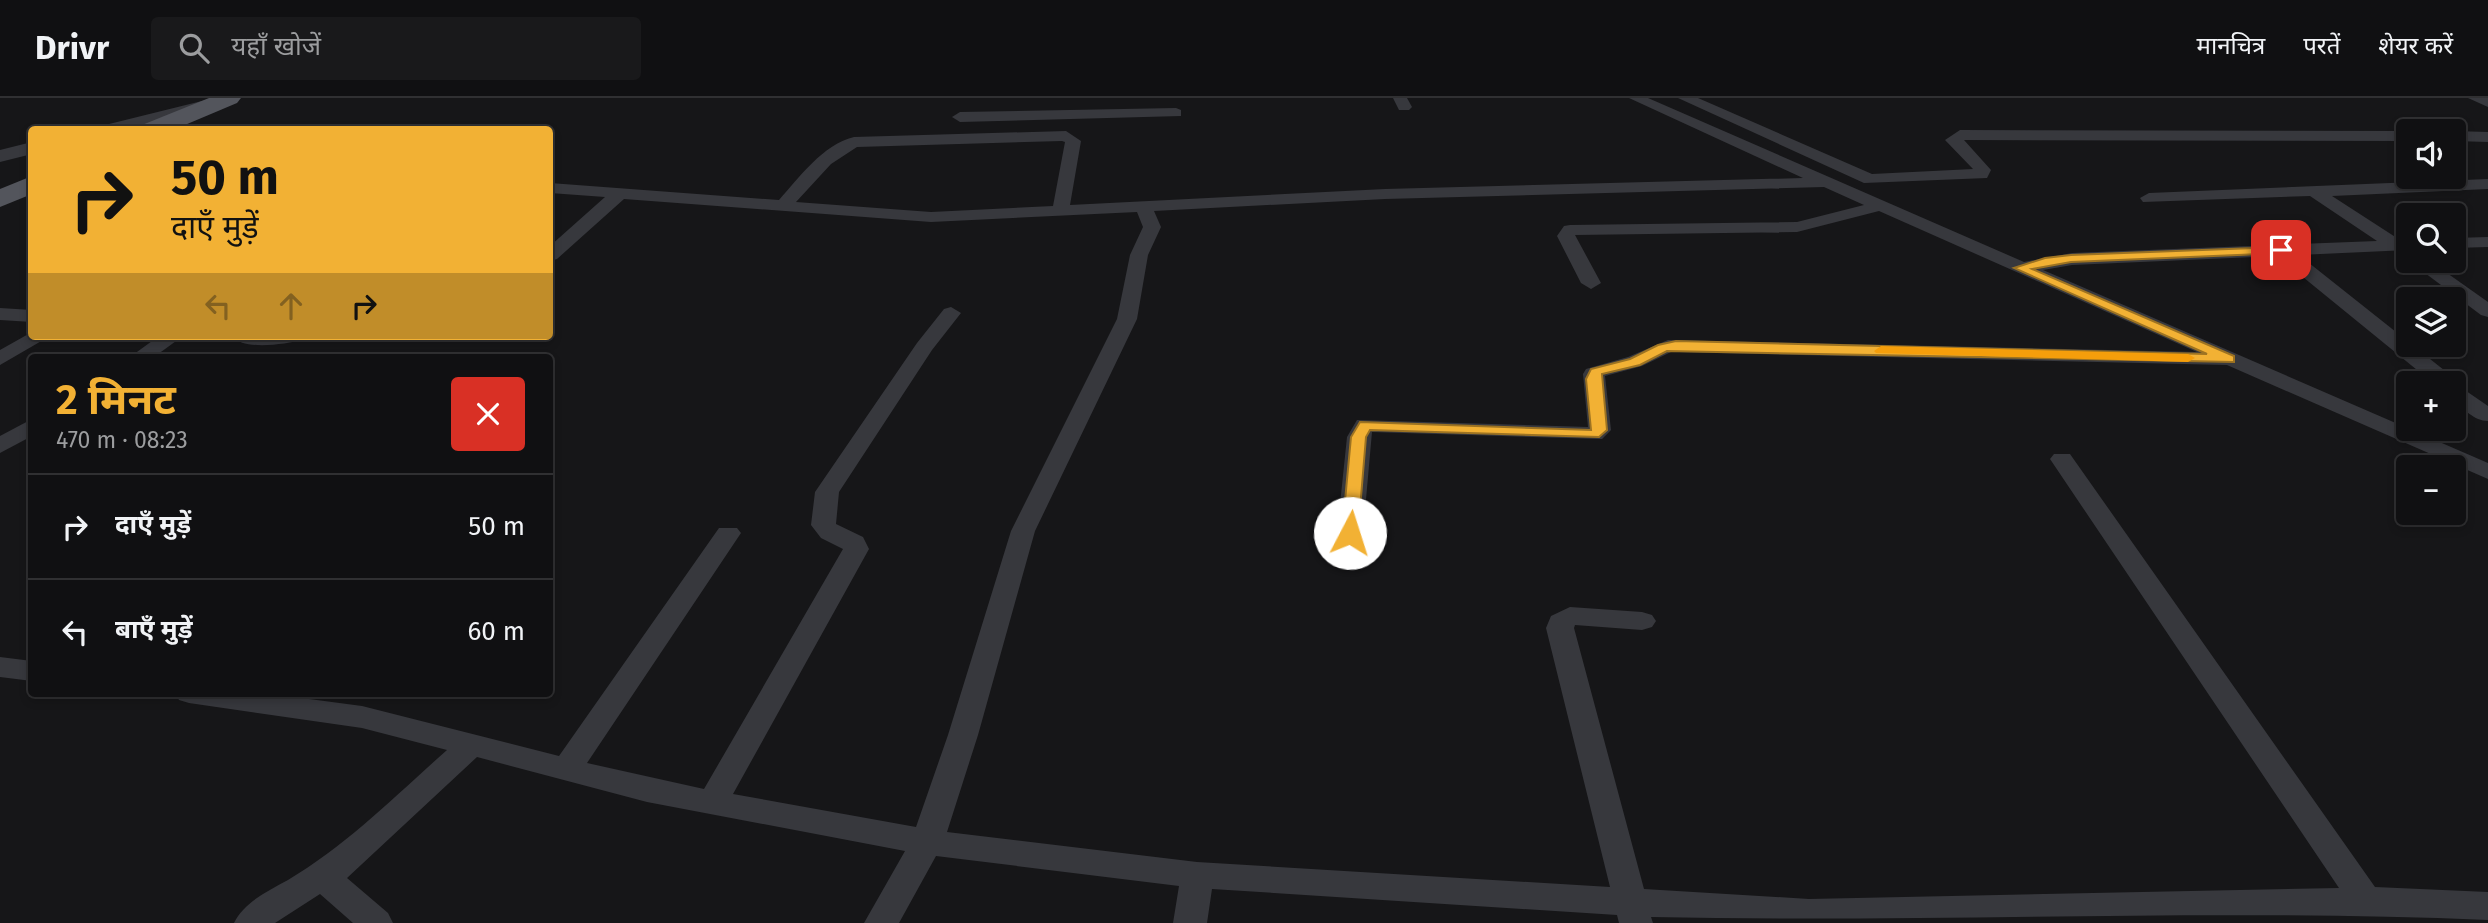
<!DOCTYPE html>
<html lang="hi">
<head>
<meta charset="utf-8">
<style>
  :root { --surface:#101012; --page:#19191b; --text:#f1f3f6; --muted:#9c9d9f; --line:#303032; --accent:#f2b134 }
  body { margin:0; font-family:"Fira Sans","Noto Sans Devanagari",sans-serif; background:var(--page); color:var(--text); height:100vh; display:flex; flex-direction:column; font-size:26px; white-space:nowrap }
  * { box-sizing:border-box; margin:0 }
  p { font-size:23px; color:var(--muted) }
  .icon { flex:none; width:38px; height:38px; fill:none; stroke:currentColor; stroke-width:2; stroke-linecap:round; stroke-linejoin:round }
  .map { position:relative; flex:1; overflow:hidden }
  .drawer { position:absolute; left:28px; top:256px; width:525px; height:343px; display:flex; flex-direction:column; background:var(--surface); border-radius:7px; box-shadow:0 4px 10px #0003,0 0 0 2px var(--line) }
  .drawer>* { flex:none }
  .hud { position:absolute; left:28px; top:28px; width:525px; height:214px; border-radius:7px; box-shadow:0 4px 10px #0003,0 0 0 2px var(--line); background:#f2b134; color:#111; overflow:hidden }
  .controls { position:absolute; left:2396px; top:21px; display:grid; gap:14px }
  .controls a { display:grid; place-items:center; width:70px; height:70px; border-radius:7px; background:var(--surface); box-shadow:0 4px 10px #0003,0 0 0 2px var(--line); font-size:35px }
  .pin { position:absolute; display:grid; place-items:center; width:60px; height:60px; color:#fff; margin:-30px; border-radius:14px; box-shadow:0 4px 10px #0006 }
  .me { position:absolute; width:77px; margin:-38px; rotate:5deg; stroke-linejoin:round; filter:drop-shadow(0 0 5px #0008) }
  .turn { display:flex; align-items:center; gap:24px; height:147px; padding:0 28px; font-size:32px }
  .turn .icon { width:91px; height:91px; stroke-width:2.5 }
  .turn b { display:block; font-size:49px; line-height:60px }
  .lanes { display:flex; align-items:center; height:66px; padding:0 28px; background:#0003; justify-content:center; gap:35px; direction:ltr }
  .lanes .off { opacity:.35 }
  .round { display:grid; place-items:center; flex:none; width:74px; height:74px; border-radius:7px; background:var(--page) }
  .overview { display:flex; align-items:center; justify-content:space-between; height:119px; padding:0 28px }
  h1 { font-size:42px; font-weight:700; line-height:52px; color:var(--accent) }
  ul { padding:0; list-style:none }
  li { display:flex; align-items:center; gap:21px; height:105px; padding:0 28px; border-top:2px solid var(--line) }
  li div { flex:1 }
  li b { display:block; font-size:26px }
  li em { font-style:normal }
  header { display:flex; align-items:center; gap:42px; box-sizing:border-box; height:98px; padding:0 35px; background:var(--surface); border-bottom:2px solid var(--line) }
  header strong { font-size:33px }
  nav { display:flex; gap:38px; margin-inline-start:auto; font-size:24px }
  .search { width:490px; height:63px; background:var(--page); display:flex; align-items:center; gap:18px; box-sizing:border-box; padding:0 24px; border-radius:7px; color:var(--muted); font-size:26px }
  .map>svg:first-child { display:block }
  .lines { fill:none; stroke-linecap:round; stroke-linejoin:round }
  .minor { fill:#37383d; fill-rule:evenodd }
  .tertiary { fill:#37383d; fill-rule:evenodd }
  .primary { fill:#53555c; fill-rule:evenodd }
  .route { fill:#f2b134; stroke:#9d7322; stroke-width:2 }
  .slow { fill:#f59e0b }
</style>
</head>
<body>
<header>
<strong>Drivr</strong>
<div class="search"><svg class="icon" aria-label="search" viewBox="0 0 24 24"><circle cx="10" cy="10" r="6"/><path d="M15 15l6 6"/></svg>यहाँ खोजें</div>
<nav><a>मानचित्र</a><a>परतें</a><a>शेयर करें</a></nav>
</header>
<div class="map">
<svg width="2488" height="825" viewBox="0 0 2488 825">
  <rect width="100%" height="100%" fill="#161618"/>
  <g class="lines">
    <g class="minor">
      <polygon points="1393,0 1407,0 1412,9 1409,12 1399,12"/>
      <path d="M 1629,0 L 1648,0 L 2024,164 L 2072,155 L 2377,143 L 2310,98 L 2143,104 L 2140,100 L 2149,95 L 2488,81 L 2488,91 L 2332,98 L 2400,142 L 2408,142 L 2408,152 L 2299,157 L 2454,280 L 2456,286 L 2488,308 L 2488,323 C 2474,323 2464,311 2454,302 L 2454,285 L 2433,285 L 2277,158 L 2072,167 L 2043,172 L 2488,365 L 2488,381 L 2227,267 L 1671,254 L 1642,268 L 1605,278 L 1611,332 L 1602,341 L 1372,334 L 1363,435 L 1359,440 L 1341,440 L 1337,435 L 1347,339 L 1357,322 L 1588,329 L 1583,276 L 1586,271 L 1628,259 L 1668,242 L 2197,254 L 1879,113 L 1797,134 L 1575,137 L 1601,185 L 1591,191 L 1581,185 L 1557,138 L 1564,128 L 1570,127 L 1797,124 L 1864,107 L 1824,89 L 1385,101 L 1154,113 L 1161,129 L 1148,157 L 1137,221 L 1035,433 L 978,637 L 947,734 L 1197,764 L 1610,789 L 1546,530 L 1551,518 L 1570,509 L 1642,514 L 1652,517 L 1656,523 L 1652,529 L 1642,532 L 1575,527 L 1574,530 L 1644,791 L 1809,801 L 2339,790 L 2050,361 L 2054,356 L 2070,356 L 2375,789 L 2488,794 L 2488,822 C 2209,810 1930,825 1651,819 L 1653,825 L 1619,825 L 1617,817 L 1212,791 L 1207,825 L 1173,825 L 1179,788 L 936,758 L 899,825 L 864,825 L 905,753 L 647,704 L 477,659 L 347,780 L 388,815 L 393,825 L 353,825 L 320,796 L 275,825 L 234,825 C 244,804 268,793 288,782 C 347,747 395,698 447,652 L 362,630 L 189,605 L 179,602 L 175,595 L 264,595 L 362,608 L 559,658 L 719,430 L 737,430 L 741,435 L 587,665 L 704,691 L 843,451 L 821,440 L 811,427 L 815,394 L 917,245 L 944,211 L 951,209 L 961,215 L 932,252 L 839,394 L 836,426 L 863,439 L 869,451 L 733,696 L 916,729 L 948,637 L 1011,433 L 1117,221 L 1130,157 L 1143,129 L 1137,114 L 931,124 L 624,101 L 557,161 L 550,163 L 550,148 L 605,99 L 550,95 L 550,85 L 779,102 C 800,79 822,47 854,39 L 1066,33 L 1081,43 L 1070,107 L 1385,91 L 1803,80 ZM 1062,43 L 1065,44 L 1053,108 L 931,114 L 796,104 L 831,66 L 857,49 Z"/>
      <polygon points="1678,0 1698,0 1872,76 1973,71 1945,42 1960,32 2408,33 2408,43 1964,42 1991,72 1987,80 1864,85"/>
      <polygon points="2468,0 2488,0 2488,9"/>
      <polygon points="1176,10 1181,12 1181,18 960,24 952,19 960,14"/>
      <polygon points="2454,33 2488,34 2488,44 2454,43"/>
      <polygon points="2488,139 2488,149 2454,150 2454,140"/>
      <polygon points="2409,163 2430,163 2488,204 2488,219 2481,217"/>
      <polygon points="0,210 32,212 32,224 0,222"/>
      <polygon points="32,234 32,238 50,238 0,267 0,252"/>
      <polygon points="159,238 183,238 154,259 130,259"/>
      <path d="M 232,238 L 305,238 L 302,242 C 286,246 243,253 232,238 Z"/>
      <polygon points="32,321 32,338 0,355 0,338"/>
      <polygon points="0,559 32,563 32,583 0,579"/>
    </g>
    <g class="tertiary">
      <polygon points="206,2 216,8 213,12 134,32 98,32 101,28"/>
      <polygon points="32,44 32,56 0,64 0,52"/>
    </g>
    <g class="primary">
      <polygon points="209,0 241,0 237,5 173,32 139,32 142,27"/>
      <polygon points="32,78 32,96 0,109 0,91"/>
    </g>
  </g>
  <polygon class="route" points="2281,149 2287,152 2285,155 2071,164 2032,171 2234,258 2234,264 1667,253 1640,267 1602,276 1607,332 1599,339 1370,332 1366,339 1358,435 1350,440 1342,435 1351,339 1360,324 1591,332 1586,281 1591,271 1630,261 1658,247 1676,243 2207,256 2014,170 2045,160 2071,157"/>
  <polygon class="slow" points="1881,248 2188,256 2195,260 2188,264 1876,255 1874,253"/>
</svg>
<div class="controls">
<a><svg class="icon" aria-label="sound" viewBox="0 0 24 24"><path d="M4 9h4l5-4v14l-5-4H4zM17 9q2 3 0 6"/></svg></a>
<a><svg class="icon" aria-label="search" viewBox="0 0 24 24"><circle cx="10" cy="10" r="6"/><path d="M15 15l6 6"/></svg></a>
<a><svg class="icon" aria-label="layers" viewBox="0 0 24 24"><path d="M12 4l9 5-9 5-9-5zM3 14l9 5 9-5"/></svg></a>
<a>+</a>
<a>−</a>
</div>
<div class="pin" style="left:2281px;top:152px;background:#d93025"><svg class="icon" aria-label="arrive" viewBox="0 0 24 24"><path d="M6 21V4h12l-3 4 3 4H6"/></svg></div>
<svg class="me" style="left:1350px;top:435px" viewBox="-20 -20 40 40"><circle r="19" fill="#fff"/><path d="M0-13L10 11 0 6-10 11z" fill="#f2b134"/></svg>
<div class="hud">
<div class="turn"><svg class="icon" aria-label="right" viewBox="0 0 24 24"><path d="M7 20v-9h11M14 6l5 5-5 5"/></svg><div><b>50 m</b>दाएँ मुड़ें</div></div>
<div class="lanes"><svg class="icon off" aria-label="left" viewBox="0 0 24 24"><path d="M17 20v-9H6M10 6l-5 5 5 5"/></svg><svg class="icon off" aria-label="ahead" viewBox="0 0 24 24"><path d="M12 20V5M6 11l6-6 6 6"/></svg><svg class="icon" aria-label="right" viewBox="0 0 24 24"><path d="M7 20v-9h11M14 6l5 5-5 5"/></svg></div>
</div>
<section class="drawer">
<div class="overview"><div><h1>2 मिनट</h1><p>470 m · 08:23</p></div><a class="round" style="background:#d93025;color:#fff"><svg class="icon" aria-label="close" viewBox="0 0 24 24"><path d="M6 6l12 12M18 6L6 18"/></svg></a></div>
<ul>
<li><svg class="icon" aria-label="right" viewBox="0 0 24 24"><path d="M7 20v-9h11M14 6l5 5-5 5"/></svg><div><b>दाएँ मुड़ें</b></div><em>50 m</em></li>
<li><svg class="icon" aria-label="left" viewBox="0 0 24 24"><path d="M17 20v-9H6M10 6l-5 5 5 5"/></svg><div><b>बाएँ मुड़ें</b></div><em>60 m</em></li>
</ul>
</section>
</div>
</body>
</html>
